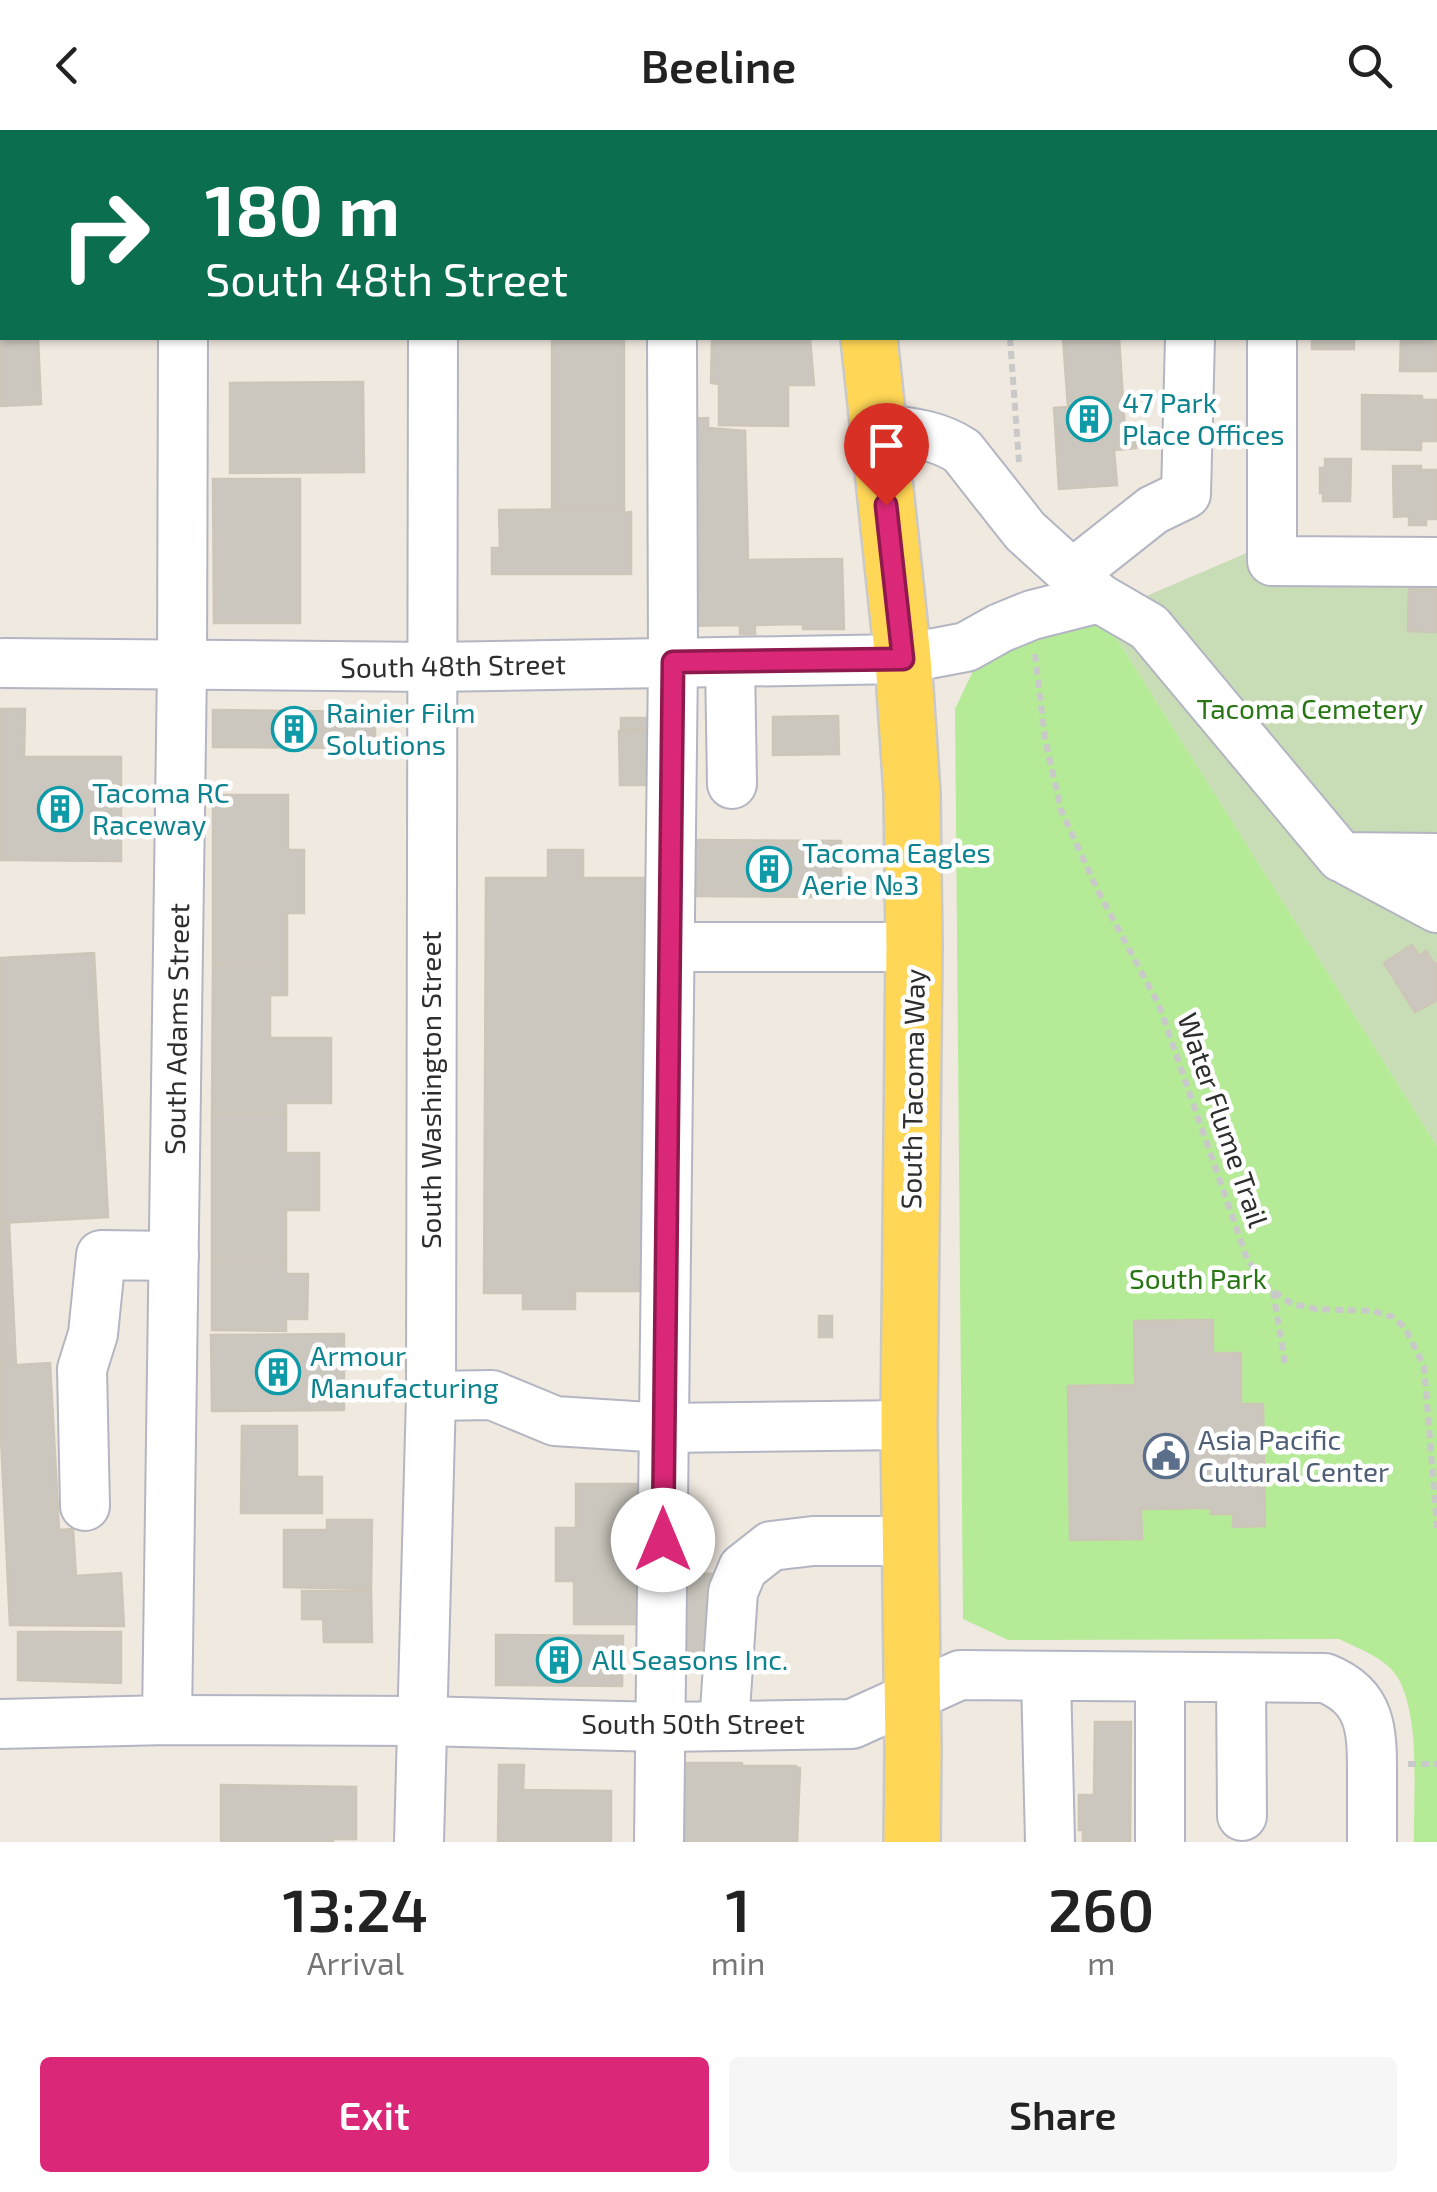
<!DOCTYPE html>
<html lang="en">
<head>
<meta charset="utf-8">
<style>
  :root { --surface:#fff; --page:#f6f6f6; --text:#222; --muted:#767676; --accent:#db2777 }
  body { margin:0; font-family:"Exo 2",sans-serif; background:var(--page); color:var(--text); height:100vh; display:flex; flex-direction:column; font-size:38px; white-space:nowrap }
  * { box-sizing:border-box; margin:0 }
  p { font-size:32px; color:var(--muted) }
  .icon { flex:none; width:55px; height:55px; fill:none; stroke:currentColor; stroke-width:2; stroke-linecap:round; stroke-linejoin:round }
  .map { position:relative; height:1712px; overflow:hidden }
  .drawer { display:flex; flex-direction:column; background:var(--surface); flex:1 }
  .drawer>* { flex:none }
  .hud { position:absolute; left:0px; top:0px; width:1438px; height:210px; box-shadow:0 2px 8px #0004; background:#0b6e4f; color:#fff; overflow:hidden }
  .pin { position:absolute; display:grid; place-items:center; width:85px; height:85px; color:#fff; margin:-102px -42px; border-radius:50% 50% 50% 0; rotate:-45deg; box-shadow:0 0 10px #0007 }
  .pin .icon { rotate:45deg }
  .me { position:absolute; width:110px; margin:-55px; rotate:0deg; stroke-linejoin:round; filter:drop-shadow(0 0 8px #0008) }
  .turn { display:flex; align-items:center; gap:35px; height:210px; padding:0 40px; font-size:45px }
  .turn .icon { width:130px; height:130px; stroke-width:2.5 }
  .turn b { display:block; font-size:70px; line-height:85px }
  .eta { display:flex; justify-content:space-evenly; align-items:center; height:170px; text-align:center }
  .eta b { font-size:60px; font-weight:600; line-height:70px }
  .button { display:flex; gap:20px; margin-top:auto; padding:20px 40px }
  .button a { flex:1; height:115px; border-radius:10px; background:var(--accent); color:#fff; font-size:40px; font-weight:600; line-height:115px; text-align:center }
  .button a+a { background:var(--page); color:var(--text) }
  header { display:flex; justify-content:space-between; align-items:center; height:130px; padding:0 40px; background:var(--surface); font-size:45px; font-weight:600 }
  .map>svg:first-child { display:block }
  .green { fill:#b5eb97 }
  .cemetery { fill:#c8dcb5 }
  .building { fill:#cbc7be; stroke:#ccc5b8; stroke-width:2.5 }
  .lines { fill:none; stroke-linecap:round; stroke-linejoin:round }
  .minor-casing { stroke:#b3b6c2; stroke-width:52 }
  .major-casing { stroke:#c9c9c9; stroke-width:60 }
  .path { stroke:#c9c9c9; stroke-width:6; stroke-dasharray:8 5; stroke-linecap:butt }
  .minor { stroke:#fff; stroke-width:48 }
  .major { stroke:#ffd656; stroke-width:55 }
  .route-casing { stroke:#8e194d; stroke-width:25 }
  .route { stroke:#db2777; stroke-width:18 }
  .labels { text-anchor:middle; stroke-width:9; stroke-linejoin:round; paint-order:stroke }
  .culture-label { font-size:28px; fill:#0d838f; stroke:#fff; text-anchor:start }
  .street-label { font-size:28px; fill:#2e2e2e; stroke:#fff }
  .park-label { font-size:28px; fill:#287514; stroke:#fff }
  .service-label { font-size:28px; fill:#4e5e75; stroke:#fff; text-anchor:start }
</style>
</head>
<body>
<header><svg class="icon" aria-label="back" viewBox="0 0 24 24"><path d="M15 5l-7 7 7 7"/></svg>Beeline<svg class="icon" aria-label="search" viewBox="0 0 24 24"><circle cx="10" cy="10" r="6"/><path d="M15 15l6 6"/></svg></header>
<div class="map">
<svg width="1437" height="1712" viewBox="0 0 1437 1712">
  <rect width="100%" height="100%" fill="#f0e9e0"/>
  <path class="green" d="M 1102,485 L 1437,1016 L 1437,1712 L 1414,1712 C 1413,1664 1421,1589 1398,1548 C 1386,1528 1359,1519 1339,1509 L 1008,1510 L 963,1489 L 955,579 L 982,522 Z"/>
  <polygon class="cemetery" points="1256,419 1437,451 1437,1016 1102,485"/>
  <g class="building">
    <polygon points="0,0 112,0 112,2 2,2 2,10 0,10"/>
    <rect x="259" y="0" width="88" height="2"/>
    <polygon points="1369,0 1437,0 1437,27 1435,27 1435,2 1369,2"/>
    <polygon points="0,188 2,188 2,208 38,208 41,274 0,276"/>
    <polygon points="1435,189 1437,189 1437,241 1400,241 1401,208 1435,208"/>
    <polygon points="552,208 624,208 624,379 552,380"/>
    <polygon points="712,208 810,208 814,255 788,255 788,296 719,295 719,254 711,253"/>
    <polygon points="1063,208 1119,208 1125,300 1135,300 1136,318 1114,320 1117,355 1059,359 1054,278 1068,277"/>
    <rect x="1312" y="208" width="42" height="11"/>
    <polygon points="363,252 364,342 230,343 230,253"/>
    <polygon points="1362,265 1422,266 1422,270 1437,270 1437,311 1421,311 1421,320 1362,319"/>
    <polygon points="708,288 708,298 745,301 748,430 842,429 844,499 803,499 803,494 755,495 755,504 740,504 740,495 682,496 682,289"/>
    <polygon points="1325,329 1351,329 1350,371 1323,371 1323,363 1320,363 1320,338 1325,338"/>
    <polygon points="1393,336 1421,336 1421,340 1437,340 1437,389 1426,389 1426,395 1409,395 1409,386 1394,387"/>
    <polygon points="213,349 300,349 300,493 214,493"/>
    <polygon points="624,379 624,383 631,382 631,444 492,444 492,418 500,418 499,380"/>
    <polygon points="1409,459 1437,460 1437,502 1408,501"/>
    <polygon points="0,579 25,579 24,627 121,627 121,731 0,730"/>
    <polygon points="213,580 375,582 375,618 213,617"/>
    <polygon points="838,586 839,624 773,625 773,587"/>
    <polygon points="621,588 650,588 650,599 621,600"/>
    <polygon points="651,600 652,655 620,655 619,601"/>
    <polygon points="213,665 288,665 288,720 304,720 304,783 287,783 287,835 213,835"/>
    <polygon points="696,710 841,711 841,767 696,766"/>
    <polygon points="548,720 583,720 583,748 649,748 648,1161 575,1161 575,1179 523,1179 523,1163 484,1163 486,748 548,748"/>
    <polygon points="1412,815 1419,826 1426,821 1435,835 1437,833 1437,870 1415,882 1384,833"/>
    <polygon points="94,823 108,1087 0,1093 0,828"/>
    <polygon points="213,835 287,835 287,865 270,865 270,908 331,908 331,973 286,973 286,983 212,983"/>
    <polygon points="212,983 286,983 286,1023 319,1023 319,1080 286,1080 286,1129 212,1129"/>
    <polygon points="9,1092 16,1235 0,1236 0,1093"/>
    <polygon points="212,1129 286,1129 286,1144 308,1144 307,1189 286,1189 286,1201 212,1200"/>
    <rect x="819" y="1186" width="13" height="21"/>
    <polygon points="1213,1190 1213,1223 1241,1223 1241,1274 1263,1274 1265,1396 1233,1397 1233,1384 1211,1384 1211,1378 1141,1379 1142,1409 1070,1410 1068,1256 1135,1255 1134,1191"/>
    <polygon points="344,1204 344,1280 212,1281 211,1205"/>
    <polygon points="50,1233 59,1400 73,1399 76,1446 121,1443 124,1496 10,1495 0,1287 0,1236"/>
    <polygon points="242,1296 297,1296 297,1347 322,1347 322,1383 241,1383"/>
    <polygon points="576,1354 641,1354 640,1494 574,1494 574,1451 556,1451 556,1398 576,1398"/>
    <polygon points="327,1390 372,1390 371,1459 284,1457 284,1400 327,1400"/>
    <polygon points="681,1443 715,1444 713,1532 678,1531"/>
    <polygon points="302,1461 371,1461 372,1512 324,1512 323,1489 302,1489"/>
    <polygon points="18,1502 121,1502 121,1553 18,1550"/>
    <polygon points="496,1505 623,1506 622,1556 496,1555"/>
    <polygon points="1095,1592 1131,1592 1130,1712 1083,1712 1083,1700 1079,1700 1079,1665 1094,1665"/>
    <polygon points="669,1633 742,1633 742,1636 796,1636 796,1638 800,1638 797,1712 669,1712"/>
    <polygon points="499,1635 524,1635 523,1660 611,1661 611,1712 498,1712"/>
    <polygon points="221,1655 356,1657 356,1709 333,1709 333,1712 221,1712"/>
  </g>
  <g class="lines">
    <defs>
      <g id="minor">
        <polyline points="433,0 433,2"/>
        <polyline points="671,0 671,2"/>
        <polyline points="1272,0 1272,2"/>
        <polyline points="183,2 183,0"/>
        <polyline points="564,2 564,0"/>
        <polyline points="1195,2 1195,0"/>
        <polyline points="1272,208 1272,431 1437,432"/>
        <polyline points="1072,444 1153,380 1186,364 1190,208"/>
        <polyline points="1099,468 1149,497 1341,727 1437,728"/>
        <polyline points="730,532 732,654"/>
        <path d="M 3,533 L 432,537 L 903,529 L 966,517 L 1000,498 L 1032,485 L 1099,468 L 1025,401 L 962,321 C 936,304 908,302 878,298"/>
        <polyline points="1349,731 1437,778"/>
        <polyline points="670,817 914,817"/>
        <polyline points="431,1266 492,1265 555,1291 664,1298 909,1295"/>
        <polyline points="85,1376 82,1239 93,1204 101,1125 174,1126"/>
        <polyline points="1046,1547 1050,1712"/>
        <polyline points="1160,1548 1160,1712"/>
        <polyline points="1241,1548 1242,1686"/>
        <polyline points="167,1590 182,537 183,208"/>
        <path d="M 0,1594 L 167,1590 L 421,1591 L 661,1597 L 852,1594 L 960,1545 L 1325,1548 C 1373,1567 1372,1602 1372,1647 C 1372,1669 1372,1690 1372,1712"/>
        <polyline points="724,1595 733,1462 743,1438 771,1416 813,1411 910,1411"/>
        <polyline points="419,1712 431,1266 433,208"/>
        <polyline points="659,1712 673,532 672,208"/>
      </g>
      <g id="major">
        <polyline points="849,0 850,2"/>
        <polyline points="869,208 903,529 912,663 914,817 909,1295 913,1621 912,1712"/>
      </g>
    </defs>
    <use href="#minor" class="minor-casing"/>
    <use href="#major" class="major-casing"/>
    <g class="path">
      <polyline points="947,0 949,2"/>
      <polyline points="1010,208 1019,332"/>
      <polyline points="1035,524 1045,609 1061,680 1098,761 1159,875 1246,1126 1262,1153 1292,1174 1316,1179 1373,1181 1393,1187 1405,1198 1424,1236 1437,1398"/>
      <polyline points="1273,1161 1285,1234"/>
      <polyline points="1408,1634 1437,1634"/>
    </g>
    <use href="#minor" class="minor"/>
    <use href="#major" class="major"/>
  </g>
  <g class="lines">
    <defs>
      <polyline id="route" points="663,1410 673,532 903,529 886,375"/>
    </defs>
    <use href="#route" class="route-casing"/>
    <use href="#route" class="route"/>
  </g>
  <defs>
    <symbol id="building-ring" viewBox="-11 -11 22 22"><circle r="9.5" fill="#fff" stroke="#0f9aa8" stroke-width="1.5"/><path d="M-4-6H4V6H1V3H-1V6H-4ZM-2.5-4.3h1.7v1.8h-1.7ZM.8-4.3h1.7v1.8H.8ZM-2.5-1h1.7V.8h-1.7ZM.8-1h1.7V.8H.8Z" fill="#0f9aa8"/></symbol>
    <symbol id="civic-ring" viewBox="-11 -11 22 22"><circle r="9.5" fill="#fff" stroke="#5c6f8a" stroke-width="1.5"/><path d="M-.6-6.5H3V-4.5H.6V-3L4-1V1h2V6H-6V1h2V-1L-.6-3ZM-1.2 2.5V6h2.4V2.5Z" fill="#5c6f8a"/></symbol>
  </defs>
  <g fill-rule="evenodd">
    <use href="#building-ring" x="1064" y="264" width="50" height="50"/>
    <use href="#building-ring" x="269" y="574" width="50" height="50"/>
    <use href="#building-ring" x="35" y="654" width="50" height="50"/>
    <use href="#building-ring" x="744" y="714" width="50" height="50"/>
    <use href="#building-ring" x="253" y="1217" width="50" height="50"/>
    <use href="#civic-ring" x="1141" y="1301" width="50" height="50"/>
    <use href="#building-ring" x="534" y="1505" width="50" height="50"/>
  </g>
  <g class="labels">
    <g class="culture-label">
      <text x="1122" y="283">47 Park<tspan x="1122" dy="32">Place Offices</tspan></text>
      <text x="326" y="593">Rainier Film<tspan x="326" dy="32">Solutions</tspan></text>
      <text x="92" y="673">Tacoma RC<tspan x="92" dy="32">Raceway</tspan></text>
      <text x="802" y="733">Tacoma Eagles<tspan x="802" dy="32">Aerie №3</tspan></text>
      <text x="310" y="1236">Armour<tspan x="310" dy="32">Manufacturing</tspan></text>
      <text x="592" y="1540">All Seasons Inc.</text>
    </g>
    <g class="street-label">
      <text transform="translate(453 536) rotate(-1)" y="10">South 48th Street</text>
      <text transform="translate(177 899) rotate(-89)" y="10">South Adams Street</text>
      <text transform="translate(913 959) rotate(-89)" y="10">South Tacoma Way</text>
      <text transform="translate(431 960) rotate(-90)" y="10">South Washington Street</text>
      <text transform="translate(1223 990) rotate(71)" y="10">Water Flume Trail</text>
      <text x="693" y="1604">South 50th Street</text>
    </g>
    <g class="park-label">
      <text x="1310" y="589">Tacoma Cemetery</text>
      <text x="1198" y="1159">South Park</text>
    </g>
    <g class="service-label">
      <text x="1198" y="1320">Asia Pacific<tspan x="1198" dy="32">Cultural Center</tspan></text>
    </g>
  </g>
</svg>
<div class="pin" style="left:886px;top:375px;background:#d93025"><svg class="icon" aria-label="arrive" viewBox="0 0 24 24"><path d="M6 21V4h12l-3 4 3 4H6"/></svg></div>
<svg class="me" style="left:663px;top:1410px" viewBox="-20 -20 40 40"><circle r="19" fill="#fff"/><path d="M0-13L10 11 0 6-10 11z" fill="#db2777"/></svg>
<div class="hud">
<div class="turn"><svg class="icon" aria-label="right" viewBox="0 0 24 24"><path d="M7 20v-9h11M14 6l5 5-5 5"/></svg><div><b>180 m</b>South 48th Street</div></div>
</div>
</div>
<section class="drawer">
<div class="eta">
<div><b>13:24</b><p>Arrival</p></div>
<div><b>1</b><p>min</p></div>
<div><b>260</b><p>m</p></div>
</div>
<div class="button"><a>Exit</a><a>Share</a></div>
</section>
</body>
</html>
